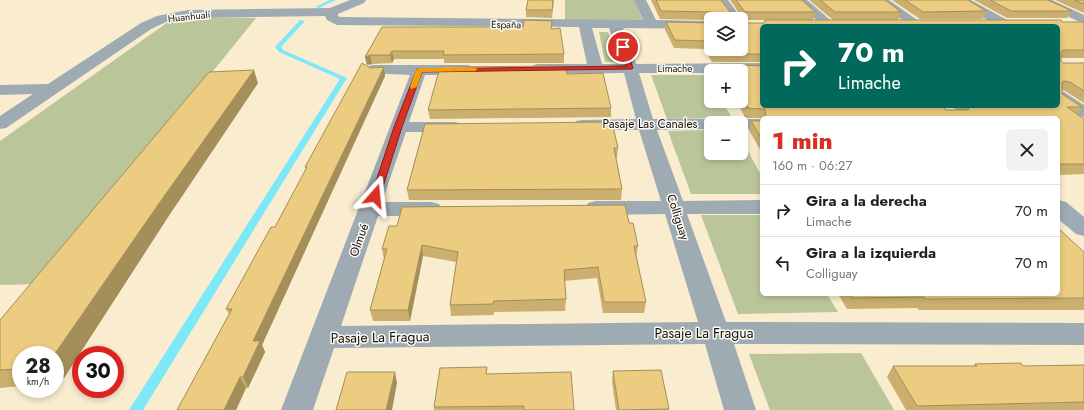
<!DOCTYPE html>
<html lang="es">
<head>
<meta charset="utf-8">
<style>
  :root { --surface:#fff; --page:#f2f2f2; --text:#222; --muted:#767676; --line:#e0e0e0; --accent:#d93025 }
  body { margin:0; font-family:Jost,sans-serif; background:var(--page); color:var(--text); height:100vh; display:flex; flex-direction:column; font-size:15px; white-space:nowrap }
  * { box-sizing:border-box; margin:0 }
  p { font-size:13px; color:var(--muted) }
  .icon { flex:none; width:22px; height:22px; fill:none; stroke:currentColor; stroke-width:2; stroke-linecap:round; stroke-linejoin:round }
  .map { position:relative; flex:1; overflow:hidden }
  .panel { position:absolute; left:760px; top:116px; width:300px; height:180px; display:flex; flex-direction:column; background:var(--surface); border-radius:6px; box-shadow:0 2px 6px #0003 }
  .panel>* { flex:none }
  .top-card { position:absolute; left:760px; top:24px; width:300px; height:84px; border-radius:6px; box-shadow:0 2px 6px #0003; background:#00695c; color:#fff; overflow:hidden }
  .fabs { position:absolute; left:704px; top:12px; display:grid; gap:8px }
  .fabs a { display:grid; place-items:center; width:44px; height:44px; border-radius:6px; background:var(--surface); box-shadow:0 2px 6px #0003; font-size:20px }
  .speed { position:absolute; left:12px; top:346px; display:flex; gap:8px; font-size:20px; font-weight:700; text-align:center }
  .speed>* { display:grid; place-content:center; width:52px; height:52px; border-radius:50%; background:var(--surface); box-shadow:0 2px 6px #0003; line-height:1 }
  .speed small { font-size:10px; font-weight:400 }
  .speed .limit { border:6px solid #d22; background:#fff; color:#111 }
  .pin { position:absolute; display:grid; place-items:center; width:34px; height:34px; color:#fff; margin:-17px; border:2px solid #fff; border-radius:50%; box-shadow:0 1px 4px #0007 }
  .me { position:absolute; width:44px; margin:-22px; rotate:18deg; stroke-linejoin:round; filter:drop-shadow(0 0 3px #0008) }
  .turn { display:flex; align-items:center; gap:14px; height:84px; padding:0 12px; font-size:18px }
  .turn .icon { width:52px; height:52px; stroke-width:2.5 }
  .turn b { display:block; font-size:28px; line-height:34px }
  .round { display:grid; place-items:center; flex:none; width:42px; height:42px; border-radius:6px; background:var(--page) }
  .headline { display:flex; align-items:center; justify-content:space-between; height:68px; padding:0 12px }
  h1 { font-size:24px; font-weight:800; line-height:30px; color:var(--accent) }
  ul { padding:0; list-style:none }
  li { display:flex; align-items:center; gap:12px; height:52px; padding:0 12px; border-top:1px solid var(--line) }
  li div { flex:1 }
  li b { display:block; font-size:15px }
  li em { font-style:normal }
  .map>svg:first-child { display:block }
  .green { fill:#bac69a }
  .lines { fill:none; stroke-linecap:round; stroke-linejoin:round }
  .stream { fill:#7de8f8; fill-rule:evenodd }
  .minor { fill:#9fabb3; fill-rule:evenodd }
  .wall { fill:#caaf6e }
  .shaded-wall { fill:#a48f5a }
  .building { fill:#ebcc80; stroke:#a48f5a }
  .route { fill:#d93025; stroke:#8d1f18 }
  .slow { fill:#f59e0b }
  .labels { text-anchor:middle; stroke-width:3; stroke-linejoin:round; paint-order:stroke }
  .far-street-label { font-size:10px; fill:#161208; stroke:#fdfaf5 }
  .street-label { font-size:12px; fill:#161208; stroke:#fdfaf5 }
  .near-street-label { font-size:14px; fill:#161208; stroke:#fdfaf5 }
</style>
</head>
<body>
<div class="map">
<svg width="1084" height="410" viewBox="0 0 1084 410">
  <rect width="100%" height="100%" fill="#f9eccf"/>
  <g class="green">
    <polygon points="565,0 635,0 643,22 565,21"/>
    <polygon points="190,17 256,18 41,284 0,285 0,141 171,20"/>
    <polygon points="599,32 608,32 618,62 605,62"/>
    <polygon points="651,75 707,75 711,81 711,101 722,101 732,118 667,119"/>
    <polygon points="711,130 711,153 741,153 741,138 762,177 762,194 691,194 668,131"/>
    <polygon points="701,215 762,215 762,294 827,294 838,312 738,314"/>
    <polygon points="861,353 894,410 770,410 749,354"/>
  </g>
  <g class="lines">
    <g class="stream">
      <polygon points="330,0 336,0 319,8 315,7"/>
      <polygon points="300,20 305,21 281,47 283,50 347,78 143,410 129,410 340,79 279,52 275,47"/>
    </g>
    <g class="minor">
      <path d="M 350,0 L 366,0 L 364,3 L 338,14 L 338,16 L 340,17 L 643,20 L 634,0 L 646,0 L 656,20 L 711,21 L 711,29 L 623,28 L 636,64 L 762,63 L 762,73 L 711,71 L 711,73 L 639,73 L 653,119 L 711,119 L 717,120 L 719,123 L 711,123 L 711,129 L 657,130 L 683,201 L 762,200 L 762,214 L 687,214 L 726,322 L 1084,323 L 1084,345 L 734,344 L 756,410 L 724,410 L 705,344 L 334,348 L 313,410 L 281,410 L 410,75 L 367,73 L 364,70 L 367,67 L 372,65 L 468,65 L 473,67 L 476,70 L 473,73 L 468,75 L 425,75 L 409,122 L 454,122 L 460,123 L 463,127 L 460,131 L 454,132 L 406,132 L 382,202 L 431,202 L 439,204 L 442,209 L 439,214 L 431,216 L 378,216 L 341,326 L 698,322 L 665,214 L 596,215 L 588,213 L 585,208 L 588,203 L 596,201 L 661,201 L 639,130 L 582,130 L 576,129 L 573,125 L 576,121 L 582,120 L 636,119 L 624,73 L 537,74 L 532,72 L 529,69 L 532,66 L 537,64 L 587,64 L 579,27 L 337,25 L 327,20 L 325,16 L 188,18 L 166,22 L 151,29 L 6,128 L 0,129 L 0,116 L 33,94 L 0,95 L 0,85 L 48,84 L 141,23 L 157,16 L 188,10 L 330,8 ZM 592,28 L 609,28 L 621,64 L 602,64 Z"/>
      <polygon points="716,0 728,0 742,19 741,21 741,19 730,19"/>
      <polygon points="794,0 807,0 835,24 833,26 823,26"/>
      <polygon points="875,0 889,0 923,24 921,26 910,26"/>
      <polygon points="956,0 971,0 1009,21 1011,24 1009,26 998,26 958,3"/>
      <polygon points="1037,0 1052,0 1084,15 1084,24 1039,3"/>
      <polygon points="1058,91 1064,92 1084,105 1084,117 1078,116 1058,103"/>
      <polygon points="741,119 762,119 762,129 741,129 741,123 733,123 735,120"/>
      <polygon points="1058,200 1066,202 1084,217 1084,236 1076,234 1058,219"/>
    </g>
  </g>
  <g class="wall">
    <polygon points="528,0 554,0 552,18 526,17 526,10"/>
    <polygon points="651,0 721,0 730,12 739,13 730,0 802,0 815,12 813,20 743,20 741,16 741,21 743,23 1084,22 1084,58 1061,58 1061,61 1063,63 1084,63 1084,103 1065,91 1062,90 1062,94 1082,107 1077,115 1084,119 1084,174 1058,175 1058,118 744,118 744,115 736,101 741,101 741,71 719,71 721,64 946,110 956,110 952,106 1058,106 762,26 762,62 712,62 704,49 674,48 665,30 666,22 711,23 741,19 711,19 711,20 660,19"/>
    <polygon points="809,0 885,0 901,12 898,20 833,20"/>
    <polygon points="892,0 968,0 986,11 983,19 920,19"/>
    <polygon points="974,0 1048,0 1072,11 1067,18 1007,18"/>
    <polygon points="1055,0 1084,0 1084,13"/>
    <polygon points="382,27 552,29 564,54 564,63 444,63 444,59 394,59 392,63 372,64 367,65 365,57"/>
    <polygon points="384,67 385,76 262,345 265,352 248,388 246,388 236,410 177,410 229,314 226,309 275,227 306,170 305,167 370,68"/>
    <polygon points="567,74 611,108 611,117 430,119 428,110"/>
    <polygon points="258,83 168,217 64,378 55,378 55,355 21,355 21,386 0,388 0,320"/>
    <polygon points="751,121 762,121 762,153 749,130"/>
    <polygon points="425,124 618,148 617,158 616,158 622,189 621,200 409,200 407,190"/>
    <polygon points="629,223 638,246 636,257 646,302 644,313 603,313 597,278 564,281 566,299 565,311 494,312 494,315 451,316 450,305 456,262 423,256 410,321 373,321 370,310 384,259 382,249"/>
    <polygon points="1084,252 1084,310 919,310 917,308 847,309 838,294 1058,294"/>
    <polygon points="975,364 1023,366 1084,365 1084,410 906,410 887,377 893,366 974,366"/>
    <polygon points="613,371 669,409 669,410 616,410 612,382"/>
    <polygon points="487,374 574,410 434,410 434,407"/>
  </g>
  <g class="shaded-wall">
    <polygon points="392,51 394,59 392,63 390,55"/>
    <polygon points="370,55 372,64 367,65 365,57"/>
    <polygon points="384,67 385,76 262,345 265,352 248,388 243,377 253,341"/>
    <polygon points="254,70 258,83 168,217 64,378 55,367 55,355 54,355 160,202"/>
    <polygon points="422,245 423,256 410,321 408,310"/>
    <polygon points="21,364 21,373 18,369"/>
    <polygon points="395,372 397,383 392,410 386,410"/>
    <polygon points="240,377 246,388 236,410 224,410"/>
  </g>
  <g class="building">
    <polygon points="528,0 553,0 552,10 526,10"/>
    <polygon points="656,0 721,0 730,12 741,13 741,21 743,23 764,23 765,20 1061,20 1062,22 1084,22 1084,50 1063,50 1061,52 1061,61 1063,63 1084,63 1084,91 1070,82 1063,81 1062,82 1062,94 1082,107 1067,107 1084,119 1084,164 1059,164 1058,163 1058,118 766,118 765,109 746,108 748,107 741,97 741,71 725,71 721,64 762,66 762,106 942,106 946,110 968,110 969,109 966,106 1058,106 1058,26 762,26 762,54 714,54 706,41 675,40 666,22 711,23 711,49 741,49 741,19 714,19 713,12 661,11"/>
    <polygon points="736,0 802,0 815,12 745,12"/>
    <polygon points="820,0 885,0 901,12 835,12"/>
    <polygon points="905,0 968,0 986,11 923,12"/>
    <polygon points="990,0 1048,0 1072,11 1011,11"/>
    <polygon points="1075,0 1084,0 1084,4"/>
    <polygon points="524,20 552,21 551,29 560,28 564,54 443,55 444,51 392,51 390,55 370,55 365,57 382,27 523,27"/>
    <polygon points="362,63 370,68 384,67 253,341 260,341 243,377 240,377 224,410 177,410 232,309 226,309 271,227 275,227 307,167 305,167"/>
    <polygon points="566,66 567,74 603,73 611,108 428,110 440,67"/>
    <polygon points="254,70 160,202 54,355 21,355 21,364 18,369 0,370 0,320 209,72"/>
    <polygon points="751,121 762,121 762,139"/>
    <polygon points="612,122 618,148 614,148 622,189 407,190 425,124"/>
    <polygon points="625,205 629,223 633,223 638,246 634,246 646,302 604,302 598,267 564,270 566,299 494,301 493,304 450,305 458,252 422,245 408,310 370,310 387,249 382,249 389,226 397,226 402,207"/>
    <polygon points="1058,228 1084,252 1084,298 925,299 924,297 852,298 850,294 1058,294"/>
    <polygon points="1021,363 1023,366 1084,365 1084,402 917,406 893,366 977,366 975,364"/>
    <polygon points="487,367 486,374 571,372 574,410 524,410 524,406 434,407 440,368"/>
    <polygon points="661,370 669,409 619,410 613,371"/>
    <polygon points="347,372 395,372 386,410 336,410"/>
  </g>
  <polygon class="route" points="621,46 626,47 633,68 632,69 422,72 402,127 380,196 375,198 371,196 394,127 417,69 626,66"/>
  <polygon class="slow" points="419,68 475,68 478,69 475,71 422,72 417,87 411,89 410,87 416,70"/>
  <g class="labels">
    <g class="far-street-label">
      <text transform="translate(189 16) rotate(-6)" y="4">Huanhualí</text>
      <text transform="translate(506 24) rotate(1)" y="4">España</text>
      <text x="675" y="72">Limache</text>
    </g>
    <g class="street-label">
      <text x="650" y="128">Pasaje Las Canales</text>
      <text transform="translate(678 217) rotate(72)" y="4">Colliguay</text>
      <text transform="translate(359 240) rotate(-70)" y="4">Olmué</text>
    </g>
    <g class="near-street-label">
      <text x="704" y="338">Pasaje La Fragua</text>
      <text transform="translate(380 337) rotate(-1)" y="5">Pasaje La Fragua</text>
    </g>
  </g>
</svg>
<div class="fabs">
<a><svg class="icon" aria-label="layers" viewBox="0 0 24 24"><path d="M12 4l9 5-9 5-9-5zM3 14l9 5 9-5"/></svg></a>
<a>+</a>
<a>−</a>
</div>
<div class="speed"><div>28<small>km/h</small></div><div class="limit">30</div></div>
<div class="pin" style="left:623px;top:47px;background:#d93025"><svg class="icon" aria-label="arrive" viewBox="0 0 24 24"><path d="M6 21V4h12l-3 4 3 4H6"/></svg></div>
<svg class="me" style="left:375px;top:196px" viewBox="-20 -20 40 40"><path d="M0-17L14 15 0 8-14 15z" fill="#d93025" stroke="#fff" stroke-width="4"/></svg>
<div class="top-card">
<div class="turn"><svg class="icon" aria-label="right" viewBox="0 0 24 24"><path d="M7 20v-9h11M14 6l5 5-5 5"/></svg><div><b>70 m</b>Limache</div></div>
</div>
<section class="panel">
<div class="headline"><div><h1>1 min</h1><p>160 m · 06:27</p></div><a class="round"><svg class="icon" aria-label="close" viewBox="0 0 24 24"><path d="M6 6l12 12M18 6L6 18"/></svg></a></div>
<ul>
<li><svg class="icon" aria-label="right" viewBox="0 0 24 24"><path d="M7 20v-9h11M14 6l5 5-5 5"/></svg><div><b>Gira a la derecha</b><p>Limache</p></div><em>70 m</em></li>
<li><svg class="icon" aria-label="left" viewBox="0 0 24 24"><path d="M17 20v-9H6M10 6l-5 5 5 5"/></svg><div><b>Gira a la izquierda</b><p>Colliguay</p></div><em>70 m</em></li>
</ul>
</section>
</div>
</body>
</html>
